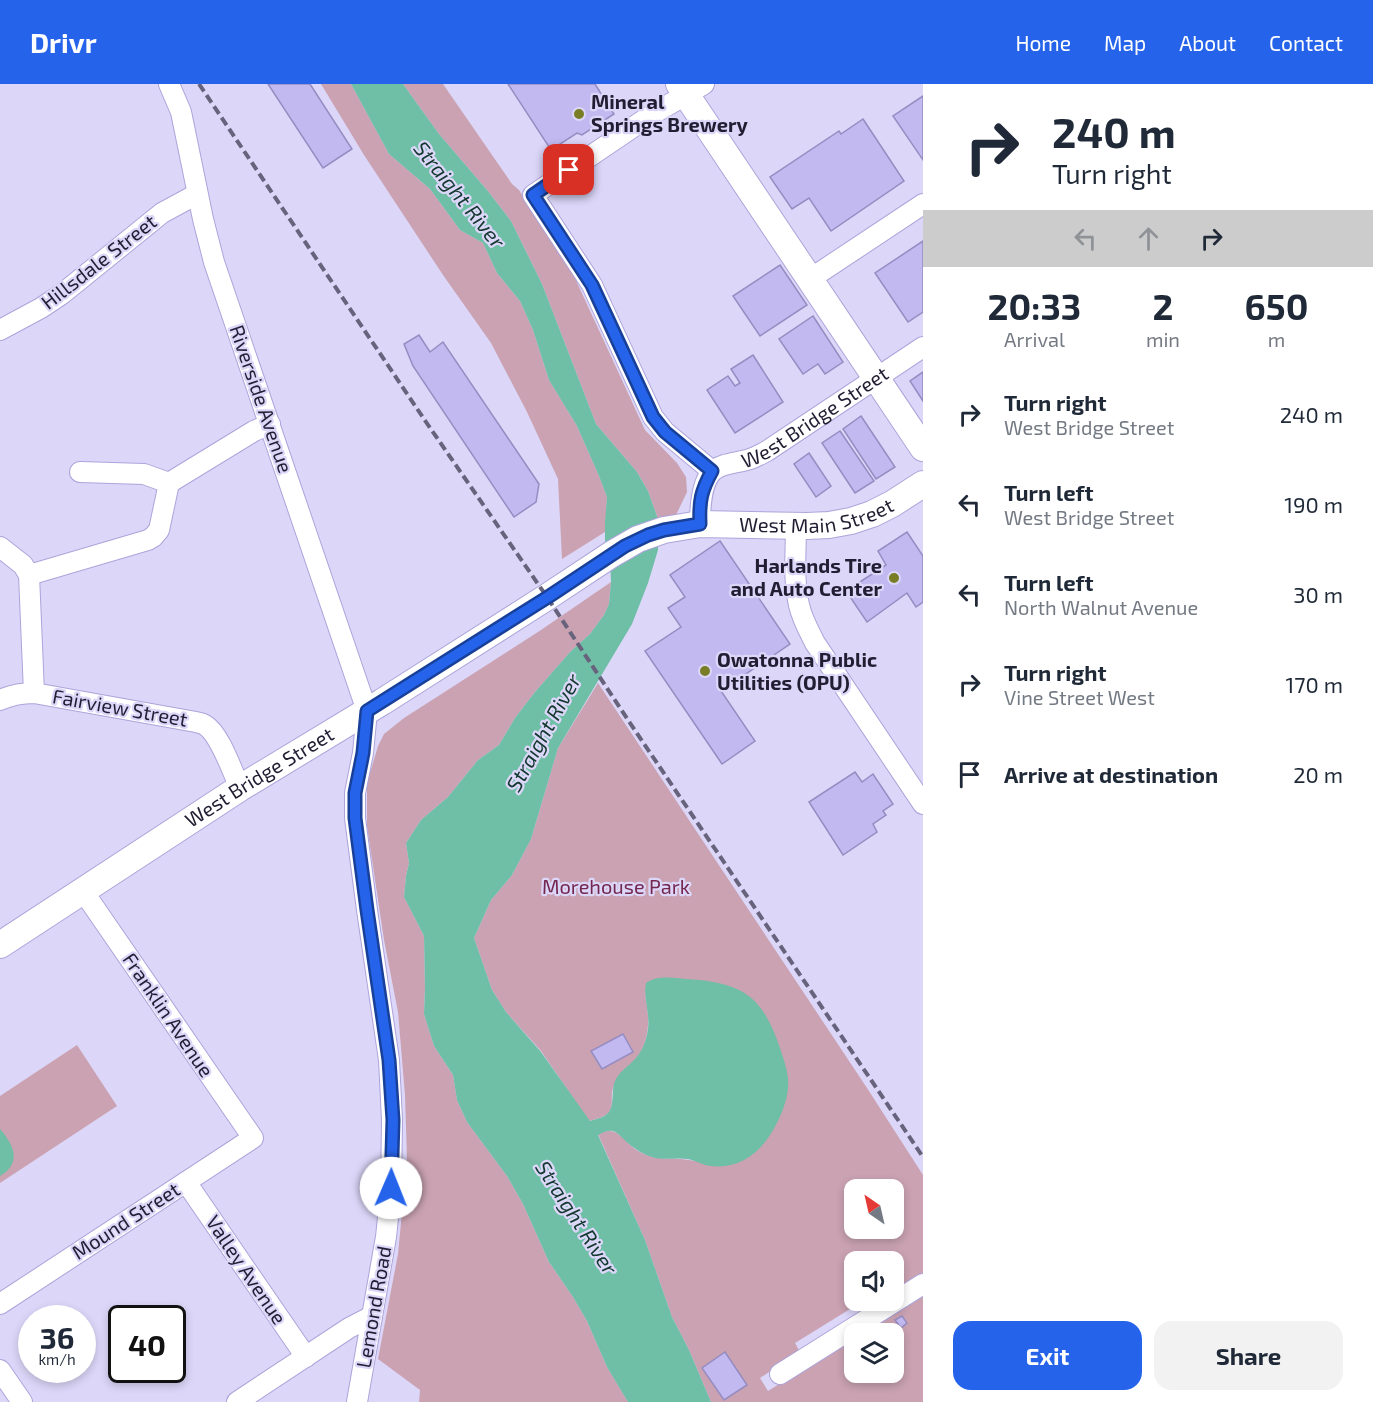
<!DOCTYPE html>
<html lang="en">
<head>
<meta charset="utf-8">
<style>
  :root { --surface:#fff; --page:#f2f2f3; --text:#1f2937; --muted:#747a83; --accent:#2563eb }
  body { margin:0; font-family:"Exo 2",sans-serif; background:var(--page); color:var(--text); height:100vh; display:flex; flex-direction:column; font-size:22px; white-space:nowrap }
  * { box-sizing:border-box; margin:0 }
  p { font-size:20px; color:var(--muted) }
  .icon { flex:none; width:33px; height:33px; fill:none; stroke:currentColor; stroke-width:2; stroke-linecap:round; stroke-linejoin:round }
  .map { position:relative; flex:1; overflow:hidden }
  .sheet { display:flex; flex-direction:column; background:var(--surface); width:450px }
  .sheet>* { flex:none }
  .hud { background:#fff; color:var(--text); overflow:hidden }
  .needle { width:39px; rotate:326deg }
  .buttons { position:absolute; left:844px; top:1095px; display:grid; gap:12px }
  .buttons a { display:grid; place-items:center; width:60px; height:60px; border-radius:12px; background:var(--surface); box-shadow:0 3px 9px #0003; font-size:30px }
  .speed { position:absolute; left:18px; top:1221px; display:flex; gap:12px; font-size:30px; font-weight:700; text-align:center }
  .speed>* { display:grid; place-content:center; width:78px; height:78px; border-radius:50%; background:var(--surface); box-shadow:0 3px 9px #0003; line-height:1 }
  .speed small { font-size:15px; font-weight:400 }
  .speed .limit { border:3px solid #111; border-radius:9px; background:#fff; color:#111 }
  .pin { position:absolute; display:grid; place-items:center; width:51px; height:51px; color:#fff; margin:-26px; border-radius:12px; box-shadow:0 3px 9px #0006 }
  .me { position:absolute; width:66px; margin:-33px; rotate:1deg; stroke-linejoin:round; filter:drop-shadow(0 0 4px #0008) }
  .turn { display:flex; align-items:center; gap:21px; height:126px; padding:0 30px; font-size:27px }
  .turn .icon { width:78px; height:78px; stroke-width:2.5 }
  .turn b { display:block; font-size:42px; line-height:51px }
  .lanes { display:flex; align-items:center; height:57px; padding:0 30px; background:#0003; justify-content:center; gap:30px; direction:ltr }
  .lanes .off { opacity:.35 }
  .eta { display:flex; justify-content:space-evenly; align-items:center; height:102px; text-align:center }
  .eta b { font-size:36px; font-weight:700; line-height:42px }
  .cta { display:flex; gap:12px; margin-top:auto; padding:12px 30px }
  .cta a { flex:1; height:69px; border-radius:18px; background:var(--accent); color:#fff; font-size:24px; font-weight:700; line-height:69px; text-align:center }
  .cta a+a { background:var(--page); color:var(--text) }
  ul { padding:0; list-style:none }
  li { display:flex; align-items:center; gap:18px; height:90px; padding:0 30px }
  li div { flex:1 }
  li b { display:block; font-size:22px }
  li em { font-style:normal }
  header { display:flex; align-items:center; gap:36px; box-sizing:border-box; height:84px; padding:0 30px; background:var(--accent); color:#fff }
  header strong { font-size:28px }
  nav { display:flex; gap:33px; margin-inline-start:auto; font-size:21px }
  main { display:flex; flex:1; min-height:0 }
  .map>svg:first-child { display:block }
  .green { fill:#caa2b2; fill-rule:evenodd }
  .water { fill:#6fbea6 }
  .building { fill:#c2b9f1; stroke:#958cc1; stroke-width:1.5 }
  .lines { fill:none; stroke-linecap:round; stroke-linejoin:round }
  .minor-casing { stroke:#ada4da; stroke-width:22 }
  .major-casing { stroke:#ada4da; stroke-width:28 }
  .minor { stroke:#fff; stroke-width:20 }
  .major { stroke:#fff; stroke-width:26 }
  .rail { stroke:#68637d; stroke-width:4; stroke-dasharray:9 4.5; stroke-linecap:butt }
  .route-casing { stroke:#184099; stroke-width:15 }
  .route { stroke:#2563eb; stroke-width:10 }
  .poi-dot { fill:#787d26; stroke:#dcd7f9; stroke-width:2 }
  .labels { text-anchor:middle; stroke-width:4.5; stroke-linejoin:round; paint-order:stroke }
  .poi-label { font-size:20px; font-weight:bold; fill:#221d32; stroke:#dcd7f9; text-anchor:start }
  .street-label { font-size:20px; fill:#221d32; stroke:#dcd7f9 }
  .park-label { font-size:20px; fill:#74274e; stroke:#dcd7f9 }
  .water-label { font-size:21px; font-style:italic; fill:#13382e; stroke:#dcd7f9 }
</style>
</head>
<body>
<header>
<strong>Drivr</strong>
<nav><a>Home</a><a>Map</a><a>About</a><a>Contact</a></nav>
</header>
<main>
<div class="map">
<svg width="923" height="1318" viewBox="0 0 923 1318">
  <rect width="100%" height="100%" fill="#dcd7f9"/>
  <g class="green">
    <polygon points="321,0 351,0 389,70 430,105 460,146 483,159 497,189 520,217 533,246 549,296 577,342 599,392 607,413 605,448 562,475 558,395 527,328 491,259 443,191 364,71"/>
    <polygon points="403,0 443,0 512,100 519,106 574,192 645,346 677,379 686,393 687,408 676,431 658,435 648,407 637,388 596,340 542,200 511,137 487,106 439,50"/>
    <polygon points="611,498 609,520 604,531 590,550 571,567 535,608 515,634 499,661 478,676 448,713 421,736 406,759 409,779 406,792 404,813 424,852 425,904 424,930 434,962 453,991 457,1016 467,1038 507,1092 523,1120 549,1178 573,1213 587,1237 607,1283 628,1318 419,1318 420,1306 378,1275 398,1170 407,1076 405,1011 398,928 384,856 367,742 367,699 378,662 384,650 404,634 541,546"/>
    <path d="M 598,599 L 867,1004 L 923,1091 L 923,1191 L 894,1210 L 894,1178 L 855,1178 L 855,1216 L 884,1217 L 869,1226 L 863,1217 L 795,1259 L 800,1268 L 793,1272 L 760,1294 L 768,1307 L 855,1253 L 855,1288 L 894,1288 L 894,1250 L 861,1249 L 923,1210 L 923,1318 L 711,1318 L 689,1266 L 672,1233 L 645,1156 L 598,1050 C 618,1040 623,1058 638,1067 C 659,1079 673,1072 695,1077 L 644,908 C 650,930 651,956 636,975 C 629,983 623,986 618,996 C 616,998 614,1001 613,1004 C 610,1012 615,1024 607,1030 C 602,1034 595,1035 589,1037 L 541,967 L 506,928 L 492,906 L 474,854 L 491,816 L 512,791 L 531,755 L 558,664 ZM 855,1106 L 894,1106 L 894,1144 L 855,1144 Z"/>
    <polygon points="77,961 117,1022 0,1099 0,1012"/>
  </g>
  <g class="water">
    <path d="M 351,0 L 403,0 L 439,50 L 487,106 L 511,137 L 542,200 L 596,340 L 637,388 L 648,407 L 658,435 L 658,466 L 648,499 L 632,540 L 558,664 L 531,755 L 512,791 L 491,816 L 474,854 L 492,906 L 506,928 L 541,968 L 590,1037 C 595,1035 603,1034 607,1030 C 616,1023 610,1005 616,995 C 620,988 627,983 632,978 C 642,969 646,958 648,945 C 650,928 643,914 646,899 C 658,891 672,894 686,895 C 704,896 722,898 739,906 C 762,917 772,941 780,964 C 783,974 787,984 788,994 C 790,1014 779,1038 768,1054 C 754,1074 735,1085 710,1082 C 703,1081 696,1077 688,1075 C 676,1073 664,1077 652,1073 C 644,1071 635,1065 629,1060 C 617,1050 615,1041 598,1051 L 645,1156 L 672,1233 L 689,1266 L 711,1318 L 628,1318 L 607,1283 L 587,1237 L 573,1213 L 549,1178 L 523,1120 L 507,1092 L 467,1038 L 457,1016 L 453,991 L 434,962 L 424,930 L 425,904 L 424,852 L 404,813 L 406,792 L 409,779 L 406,759 L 421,736 L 448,713 L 478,676 L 499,661 L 515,634 L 535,608 L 571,567 L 590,550 L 604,531 L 609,520 L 611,498 L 610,474 L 605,465 L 605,438 L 607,413 L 599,392 L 577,342 L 549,296 L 533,246 L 520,217 L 497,189 L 483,159 L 460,146 L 430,105 L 389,70 Z"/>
    <path d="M 0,1045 C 14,1061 22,1079 0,1092 Z"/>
  </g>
  <g class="building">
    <polygon points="268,0 310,0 352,65 323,84"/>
    <polygon points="508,0 595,0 614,30 582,51 577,49 551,66"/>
    <polygon points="923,12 923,76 893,32"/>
    <polygon points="863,35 904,97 831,147 809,114 792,125 770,93 839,47 841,50"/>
    <polygon points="923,157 923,228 908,238 875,189"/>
    <polygon points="780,181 807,221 760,252 733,212"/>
    <polygon points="813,232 843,278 825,290 818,280 803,290 779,255"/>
    <polygon points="419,251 430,268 443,258 539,400 536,418 514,433 413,282 404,260"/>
    <polygon points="753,271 783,318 735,349 707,306 728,292 735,302 740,299 731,285"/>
    <polygon points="923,288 923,317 910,297"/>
    <polygon points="861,332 895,383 876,395 843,345"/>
    <polygon points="840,347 874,397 855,409 822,359"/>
    <polygon points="809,369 831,402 816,413 794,380"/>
    <polygon points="907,448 923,472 923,518 916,523 907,509 867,538 846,507 886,481 878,467"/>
    <polygon points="720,457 790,560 721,607 755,657 722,680 645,567 681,543 668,524 685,513 670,491"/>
    <polygon points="855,688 862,698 873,690 893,720 883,727 886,731 873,740 877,748 843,771 809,718"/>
    <polygon points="623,950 633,968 602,985 591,967"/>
    <polygon points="902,1232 907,1239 901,1244 895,1236"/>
    <polygon points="725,1268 747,1301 724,1316 702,1284"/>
  </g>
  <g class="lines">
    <defs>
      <g id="minor">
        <polyline points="169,0 181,28 203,135 214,178 367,627 363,669 355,709 355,734 367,826 389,976 392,1036 391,1104 386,1153 357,1318"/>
        <polyline points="704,0 651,31 533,111 592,201 653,333 665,348 712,387"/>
        <polyline points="810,195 923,120"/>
        <polyline points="0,246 41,224 62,210 162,129 197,110"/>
        <polyline points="80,388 144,390 169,399"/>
        <path id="s1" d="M 700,440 C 700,426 701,396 714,386 C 723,379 738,379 750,375 C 756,373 761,370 767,367 L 923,263"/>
        <path d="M 796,441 C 796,467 793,495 799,521 C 802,535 809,547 815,559 L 923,720"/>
        <polyline points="0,463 23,481 29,491 34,609"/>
        <polyline points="29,491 148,456 153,453 159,446 169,399 254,347 270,340"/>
        <path d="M 0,616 C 11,611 21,609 34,609 L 196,638 C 199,639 202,639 205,641 C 220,650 232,687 240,704"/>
        <polyline points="186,1098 306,1273"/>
        <polyline points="0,1220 253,1054 83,807"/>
        <polyline points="0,1286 22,1318"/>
        <polyline points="780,1290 923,1200"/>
        <polyline points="237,1318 349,1244 372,1232"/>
      </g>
      <g id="major">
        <polyline points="679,0 923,364"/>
        <path id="s2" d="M 0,861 L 240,704 L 382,618 L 547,513 L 612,470 L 638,455 L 664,446 L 700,440 L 807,442 L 829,441 L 851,437 L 872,430 L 892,420 L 923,400"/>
      </g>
    </defs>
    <use href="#minor" class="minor-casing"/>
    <use href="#major" class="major-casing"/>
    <use href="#minor" class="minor"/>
    <use href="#major" class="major"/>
    <polyline class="rail" points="199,0 426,338 547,513 630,639 923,1073"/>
  </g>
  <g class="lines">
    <defs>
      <path id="route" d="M 391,1104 L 393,1036 L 389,976 L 367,826 L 355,734 L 355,709 L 363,669 L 367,627 L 548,513 L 625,462 L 648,451 L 664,446 L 700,440 C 699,417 701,407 712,387 L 665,348 L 653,333 L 592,201 L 533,111 L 569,86"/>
    </defs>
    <use href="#route" class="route-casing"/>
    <use href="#route" class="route"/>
  </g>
  <g class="poi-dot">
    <circle cx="579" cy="30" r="6"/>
    <circle cx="894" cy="494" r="6"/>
    <circle cx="705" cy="587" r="6"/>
  </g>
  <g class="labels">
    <g class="poi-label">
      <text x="591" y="25">Mineral<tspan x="591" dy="23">Springs Brewery</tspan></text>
      <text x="882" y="489" text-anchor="end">Harlands Tire<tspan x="882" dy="23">and Auto Center</tspan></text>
      <text x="717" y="583">Owatonna Public<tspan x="717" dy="23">Utilities (OPU)</tspan></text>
    </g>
    <g class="street-label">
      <text transform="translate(99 178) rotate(-38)" y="7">Hillsdale Street</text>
      <text transform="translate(261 315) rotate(71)" y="7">Riverside Avenue</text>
      <text dy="7" stroke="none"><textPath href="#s1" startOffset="172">West Bridge Street</textPath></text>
      <text dy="7" stroke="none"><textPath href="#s2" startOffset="938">West Main Street</textPath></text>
      <text transform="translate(120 624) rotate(10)" y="7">Fairview Street</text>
      <text dy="7" stroke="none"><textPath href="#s2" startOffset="309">West Bridge Street</textPath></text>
      <text transform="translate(168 931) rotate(56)" y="7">Franklin Avenue</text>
      <text transform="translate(126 1137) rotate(-33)" y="7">Mound Street</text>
      <text transform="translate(246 1186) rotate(56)" y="7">Valley Avenue</text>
      <text transform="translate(374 1223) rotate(-80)" y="7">Lemond Road</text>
    </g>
    <g class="park-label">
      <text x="616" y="810">Morehouse Park</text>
    </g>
    <g class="water-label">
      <text transform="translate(459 111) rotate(51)" y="7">Straight River</text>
      <text transform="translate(544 649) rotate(-61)" y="7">Straight River</text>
      <text transform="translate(576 1134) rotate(57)" y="7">Straight River</text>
    </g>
  </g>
</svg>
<div class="buttons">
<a><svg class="needle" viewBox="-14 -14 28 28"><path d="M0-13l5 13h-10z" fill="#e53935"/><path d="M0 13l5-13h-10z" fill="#747a83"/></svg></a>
<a><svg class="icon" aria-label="sound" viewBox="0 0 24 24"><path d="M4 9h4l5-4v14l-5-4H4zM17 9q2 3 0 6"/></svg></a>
<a><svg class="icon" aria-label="layers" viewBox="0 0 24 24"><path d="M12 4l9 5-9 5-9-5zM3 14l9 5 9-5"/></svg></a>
</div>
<div class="speed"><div>36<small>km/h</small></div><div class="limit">40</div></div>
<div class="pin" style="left:569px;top:86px;background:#d93025"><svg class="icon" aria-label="arrive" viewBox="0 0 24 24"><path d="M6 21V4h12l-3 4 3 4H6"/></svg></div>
<svg class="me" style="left:391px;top:1104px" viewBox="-20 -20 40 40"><circle r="19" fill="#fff"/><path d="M0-13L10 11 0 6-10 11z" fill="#2563eb"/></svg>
</div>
<section class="sheet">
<div class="hud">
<div class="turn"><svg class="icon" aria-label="right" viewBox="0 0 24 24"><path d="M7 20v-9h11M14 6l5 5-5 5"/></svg><div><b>240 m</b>Turn right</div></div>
<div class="lanes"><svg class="icon off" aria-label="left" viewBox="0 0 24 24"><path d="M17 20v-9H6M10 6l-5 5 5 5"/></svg><svg class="icon off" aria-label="ahead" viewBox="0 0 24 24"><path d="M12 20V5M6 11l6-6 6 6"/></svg><svg class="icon" aria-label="right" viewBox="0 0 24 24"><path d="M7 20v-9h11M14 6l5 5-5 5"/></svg></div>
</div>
<div class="eta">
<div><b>20:33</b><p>Arrival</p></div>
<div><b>2</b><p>min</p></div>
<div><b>650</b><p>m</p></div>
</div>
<ul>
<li><svg class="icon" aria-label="right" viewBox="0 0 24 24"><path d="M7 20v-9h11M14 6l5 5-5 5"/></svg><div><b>Turn right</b><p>West Bridge Street</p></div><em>240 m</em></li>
<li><svg class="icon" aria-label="left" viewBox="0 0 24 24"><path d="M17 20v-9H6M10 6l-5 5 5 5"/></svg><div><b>Turn left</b><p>West Bridge Street</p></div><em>190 m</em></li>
<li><svg class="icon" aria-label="left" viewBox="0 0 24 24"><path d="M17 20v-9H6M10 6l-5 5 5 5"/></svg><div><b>Turn left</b><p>North Walnut Avenue</p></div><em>30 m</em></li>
<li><svg class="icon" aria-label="right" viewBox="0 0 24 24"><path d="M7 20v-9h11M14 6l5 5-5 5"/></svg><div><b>Turn right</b><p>Vine Street West</p></div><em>170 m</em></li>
<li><svg class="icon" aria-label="arrive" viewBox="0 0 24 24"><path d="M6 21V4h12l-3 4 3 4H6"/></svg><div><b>Arrive at destination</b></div><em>20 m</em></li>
</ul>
<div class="cta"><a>Exit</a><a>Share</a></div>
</section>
</main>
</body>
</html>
